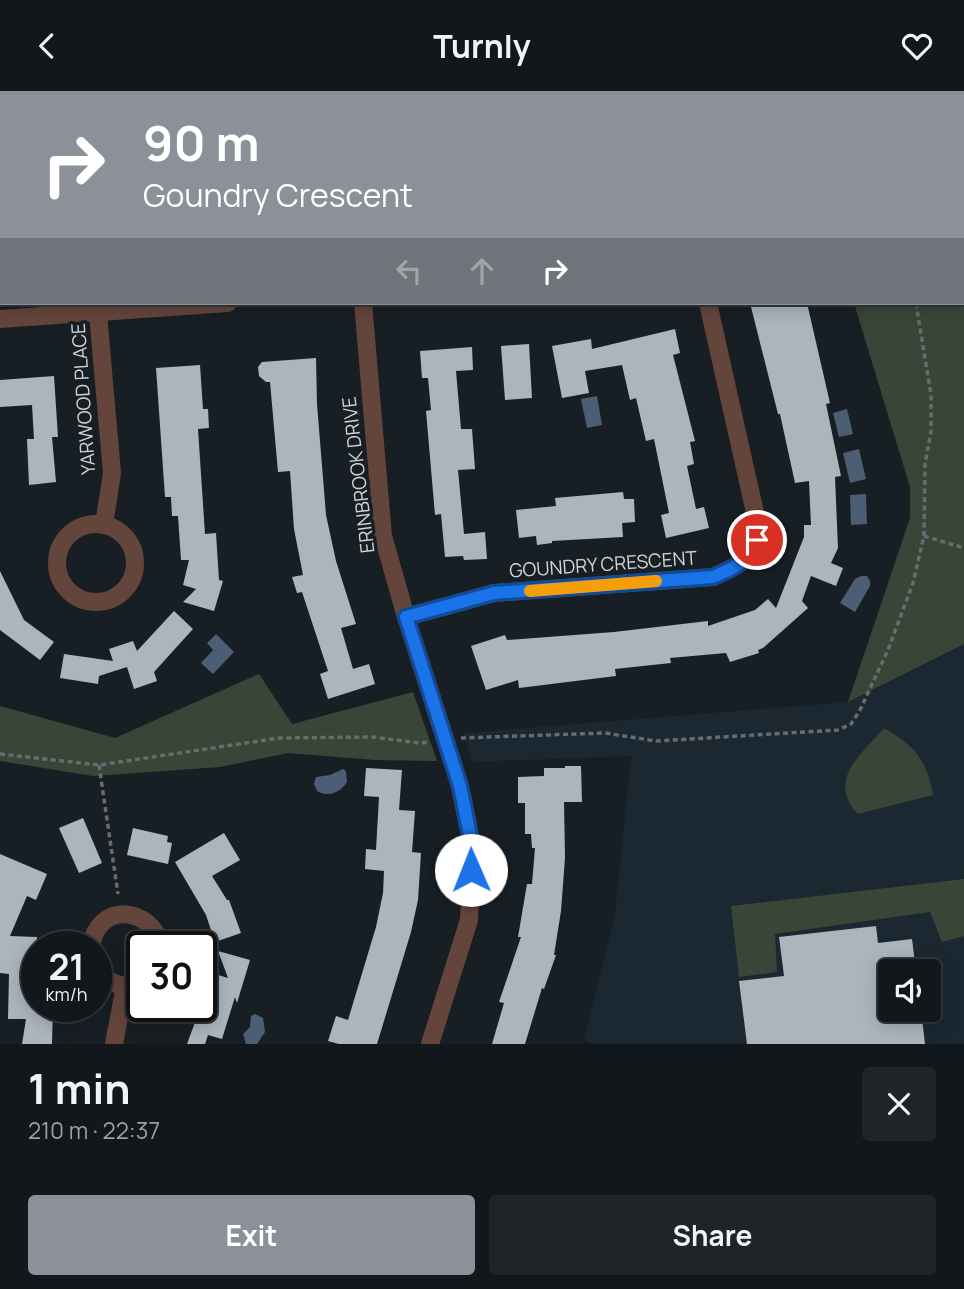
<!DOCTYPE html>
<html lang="en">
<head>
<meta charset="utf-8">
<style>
  :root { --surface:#12171b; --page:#1f2428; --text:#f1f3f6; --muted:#9c9fa3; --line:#31363a; --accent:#8c9099 }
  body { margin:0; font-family:Manrope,sans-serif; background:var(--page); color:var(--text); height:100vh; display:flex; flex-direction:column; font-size:26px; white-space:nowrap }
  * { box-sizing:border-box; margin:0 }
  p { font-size:23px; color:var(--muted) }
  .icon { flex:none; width:38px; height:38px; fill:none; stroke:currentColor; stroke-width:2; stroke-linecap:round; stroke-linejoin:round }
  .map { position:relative; height:953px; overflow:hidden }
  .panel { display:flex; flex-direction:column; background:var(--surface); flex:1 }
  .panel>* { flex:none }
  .top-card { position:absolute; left:0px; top:0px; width:964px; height:214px; box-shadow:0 4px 18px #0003,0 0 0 2px var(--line); background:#8c9099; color:#fff; overflow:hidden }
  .controls { position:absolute; left:878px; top:868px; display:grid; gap:14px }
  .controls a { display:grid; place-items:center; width:63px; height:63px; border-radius:7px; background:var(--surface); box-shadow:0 4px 18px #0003,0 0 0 2px var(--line); font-size:35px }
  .speed { position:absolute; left:21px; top:840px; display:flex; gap:14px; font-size:35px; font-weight:700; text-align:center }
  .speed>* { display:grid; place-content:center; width:91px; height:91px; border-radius:50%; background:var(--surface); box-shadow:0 4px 18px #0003,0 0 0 2px var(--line); line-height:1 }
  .speed small { font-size:18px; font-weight:400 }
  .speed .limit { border:4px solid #111; border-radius:10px; background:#fff; color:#111 }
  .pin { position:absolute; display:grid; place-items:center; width:60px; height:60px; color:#fff; margin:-30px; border:4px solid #fff; border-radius:50%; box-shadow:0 2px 7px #0007 }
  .me { position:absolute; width:77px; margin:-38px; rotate:359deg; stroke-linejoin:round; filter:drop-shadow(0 0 5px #0008) }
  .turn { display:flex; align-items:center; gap:24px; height:147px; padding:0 28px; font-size:32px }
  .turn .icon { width:91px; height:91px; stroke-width:2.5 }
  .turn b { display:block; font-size:49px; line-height:60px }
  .lanes { display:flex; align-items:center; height:66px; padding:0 28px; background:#0003; justify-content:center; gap:35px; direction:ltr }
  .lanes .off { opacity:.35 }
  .round { display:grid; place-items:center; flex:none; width:74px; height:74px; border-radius:7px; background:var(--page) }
  .overview { display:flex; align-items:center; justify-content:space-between; height:119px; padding:0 28px }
  h1 { font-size:42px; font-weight:700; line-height:52px }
  .action { display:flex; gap:14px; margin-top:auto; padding:14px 28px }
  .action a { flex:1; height:80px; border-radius:7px; background:var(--accent); color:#fff; font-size:28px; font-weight:700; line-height:80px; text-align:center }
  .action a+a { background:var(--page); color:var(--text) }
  header { display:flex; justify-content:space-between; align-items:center; height:91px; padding:0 28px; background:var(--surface); font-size:32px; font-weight:700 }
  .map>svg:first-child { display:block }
  .built { fill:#1b2731; fill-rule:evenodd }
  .green { fill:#394637 }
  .water { fill:#4c5e73 }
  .building { fill:#acb5bc }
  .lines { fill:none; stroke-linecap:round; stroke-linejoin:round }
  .path { stroke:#666c70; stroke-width:3.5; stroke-dasharray:5 3.5; stroke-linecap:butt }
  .service { stroke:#64453c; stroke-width:9 }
  .minor { stroke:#64453c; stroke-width:18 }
  .route-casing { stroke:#114b97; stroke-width:18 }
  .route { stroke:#1a73e8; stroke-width:12 }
  .slow { stroke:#f59e0b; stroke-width:12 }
  .labels { text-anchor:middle; stroke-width:7; stroke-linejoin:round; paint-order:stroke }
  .street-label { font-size:19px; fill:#cfd4d7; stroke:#181f24 }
</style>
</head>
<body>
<header><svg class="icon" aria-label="back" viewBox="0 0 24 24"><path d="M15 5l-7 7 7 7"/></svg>Turnly<svg class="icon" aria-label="heart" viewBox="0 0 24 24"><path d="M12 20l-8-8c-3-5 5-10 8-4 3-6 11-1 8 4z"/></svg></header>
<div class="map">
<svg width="964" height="953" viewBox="0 0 964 953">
  <rect width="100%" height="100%" fill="#181f24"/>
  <path class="built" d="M 964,553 L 964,953 L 593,953 L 584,949 L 615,823 L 631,665 L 472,671 L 463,642 L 848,611 ZM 891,880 L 929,880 L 929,919 L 891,919 Z"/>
  <g class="green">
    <polygon points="931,0 964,0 964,553 848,611 910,427 910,396 854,212 962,212 962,2 930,2"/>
    <polygon points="259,583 292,633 413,601 437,670 375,669 288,662 220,676 93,685 0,670 0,615 115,647"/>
    <path d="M 884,637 C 915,655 927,669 933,704 L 858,723 C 826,689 861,664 884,637 Z"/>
    <polygon points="964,788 964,845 942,851 930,821 775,843 777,881 739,886 731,815"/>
  </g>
  <g class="water">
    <polygon points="597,305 602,334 587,337 581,308"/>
    <polygon points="847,318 853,343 839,346 833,322"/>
    <polygon points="859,358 866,388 850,392 843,362"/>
    <polygon points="866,403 867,433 851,434 850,404"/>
    <polygon points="861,485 867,485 870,490 870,495 855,521 840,512 855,488"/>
    <polygon points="216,543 234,561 213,583 201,572 213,559 207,552"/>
    <path d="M 343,678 L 346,680 L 347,691 C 341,701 328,707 317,700 L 314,693 L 316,686 L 330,684 Z"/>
    <polygon points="255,923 263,927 265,941 257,953 246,953 243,943 250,936 251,925"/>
  </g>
  <g class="building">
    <polygon points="750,212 807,212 830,312 826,313 841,385 835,386 838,457 831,472 843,477 836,495 811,485 802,510 808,517 763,557 758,559 759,562 730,571 726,562 670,567 671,572 615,578 616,585 519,597 518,589 486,599 471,555 505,544 507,549 614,541 708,530 708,535 755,519 768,508 776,517 804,446 804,434 811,434 809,390 795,392 780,323 778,323"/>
    <polygon points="675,238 680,262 673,264 695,350 690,351 694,373 687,375 696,418 704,416 709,437 666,447 661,424 669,422 654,348 646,350 636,307 630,309 622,274 585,280 589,302 562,307 552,255 591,248 592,258"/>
    <polygon points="529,253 532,307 505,309 501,255"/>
    <polygon points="472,256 473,279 456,280 461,338 472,338 475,378 458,379 464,443 485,441 487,468 464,469 463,465 445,466 441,423 435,424 426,320 431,319 428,287 422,287 420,260"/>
    <polygon points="316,267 317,313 326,424 336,470 356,533 341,537 353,578 369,573 375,593 328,608 320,583 328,580 302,501 297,502 292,486 303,484 294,438 290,380 278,381 270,291 266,291 259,285 258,276 262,271"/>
    <polygon points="200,274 203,318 208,318 209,337 198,338 205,443 216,442 219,489 223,490 214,520 183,511 196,498 183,494 189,469 181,469 178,425 172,425 171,406 165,406 156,277"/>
    <polygon points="54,285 58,346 52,346 56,391 29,394 27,348 34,348 32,314 0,316 0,289"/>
    <polygon points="623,401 624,408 634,408 635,431 622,432 623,446 552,450 552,452 537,454 536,445 519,447 516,419 556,415 555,407"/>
    <polygon points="0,480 24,529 54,551 40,569 0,539"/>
    <polygon points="174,520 193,538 154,581 157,590 134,598 127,576 99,585 98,593 60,587 64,563 113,570 109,558 133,550 137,560"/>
    <polygon points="565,675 581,675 582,711 564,711 565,767 561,820 554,864 556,864 544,898 542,897 525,953 492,953 504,912 499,911 521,846 518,846 527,793 532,793 535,757 532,757 531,743 525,743 525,712 518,712 518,686 544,685 544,677 565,677"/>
    <polygon points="366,677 402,679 399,719 415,720 412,761 421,762 418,809 411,841 377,953 339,953 328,950 336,925 348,929 376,836 383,802 384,780 365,778 366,758 376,759 379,706 364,705"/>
    <polygon points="83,727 102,772 79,782 59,737"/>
    <polygon points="133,737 168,745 167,751 172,752 168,773 127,764"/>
    <polygon points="224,742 240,769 212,785 227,809 229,809 241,842 215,851 206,824 175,771"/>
    <polygon points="0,763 47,783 36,809 27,805 10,845 37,846 37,915 53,915 52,953 22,953 26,928 8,928 9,883 0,882"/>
    <polygon points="876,835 878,852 912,848 916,880 891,880 891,919 921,919 925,953 747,953 739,890 784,885 779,846"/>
    <polygon points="218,860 250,869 237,912 235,906 222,948 208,944 205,953 187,953 201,915 201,890 205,880 228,887"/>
  </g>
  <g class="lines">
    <g class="path">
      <polyline points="529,0 529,2"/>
      <polyline points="935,2 935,0"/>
      <polyline points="924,445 964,457"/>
      <polyline points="461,647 605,642 656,650 838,639 851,633 860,619 888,559 913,492 924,445 925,373 931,340 931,304 916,212"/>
      <polyline points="0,663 99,674 280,647 373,646 419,652 428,651"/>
      <polyline points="99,674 118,803"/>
    </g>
    <polyline class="service" points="658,0 658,2"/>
    <g class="minor">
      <polyline points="64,0 64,2"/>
      <polyline points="333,0 346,2"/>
      <polyline points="894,2 895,0"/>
      <polyline points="97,212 112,382 104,434"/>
      <polyline points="363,212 383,445 406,526 460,695 472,754 469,829 430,953"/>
      <polyline points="0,228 228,212"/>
      <circle cx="96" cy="472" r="39"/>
      <path d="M 406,526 L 494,502 L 713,486 C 747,470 758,467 756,426 L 708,212"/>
      <path d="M 91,856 C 97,811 151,814 162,856"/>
      <path d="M 96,879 C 109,893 124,899 142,891"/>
      <polyline points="114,953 125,895"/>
    </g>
  </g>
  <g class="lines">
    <defs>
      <path id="route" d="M 471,779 L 472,754 L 460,695 L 406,526 L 494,502 L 713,486 C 736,476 746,473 757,449"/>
    </defs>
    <use href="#route" class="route-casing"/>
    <use href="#route" class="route"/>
    <polyline class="slow" points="530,500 656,490"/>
  </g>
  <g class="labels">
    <g class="street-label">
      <text transform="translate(83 308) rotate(-94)" y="7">YARWOOD PLACE</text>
      <text transform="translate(358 384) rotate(-97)" y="7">ERINBROOK DRIVE</text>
      <text transform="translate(603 473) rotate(-4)" y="7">GOUNDRY CRESCENT</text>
    </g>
  </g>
</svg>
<div class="controls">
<a><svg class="icon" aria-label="sound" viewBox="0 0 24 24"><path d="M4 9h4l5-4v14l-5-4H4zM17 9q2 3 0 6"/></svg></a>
</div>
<div class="speed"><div>21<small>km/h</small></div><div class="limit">30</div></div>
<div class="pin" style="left:757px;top:449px;background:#d93025"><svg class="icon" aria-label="arrive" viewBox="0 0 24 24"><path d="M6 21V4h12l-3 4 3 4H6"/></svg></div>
<svg class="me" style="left:471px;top:779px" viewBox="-20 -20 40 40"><circle r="19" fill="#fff"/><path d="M0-13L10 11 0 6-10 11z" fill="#1a73e8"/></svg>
<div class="top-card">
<div class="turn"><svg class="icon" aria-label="right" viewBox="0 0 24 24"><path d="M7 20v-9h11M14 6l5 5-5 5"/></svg><div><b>90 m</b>Goundry Crescent</div></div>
<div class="lanes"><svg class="icon off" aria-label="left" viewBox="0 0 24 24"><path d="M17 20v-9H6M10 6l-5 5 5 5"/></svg><svg class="icon off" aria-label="ahead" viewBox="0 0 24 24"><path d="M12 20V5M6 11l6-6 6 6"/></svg><svg class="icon" aria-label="right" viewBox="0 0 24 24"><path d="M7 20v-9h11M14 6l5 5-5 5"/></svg></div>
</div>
</div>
<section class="panel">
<div class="overview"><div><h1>1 min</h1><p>210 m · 22:37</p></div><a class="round"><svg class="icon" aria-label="close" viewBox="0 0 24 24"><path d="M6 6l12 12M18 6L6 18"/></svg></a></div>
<div class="action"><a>Exit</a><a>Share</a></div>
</section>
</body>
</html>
